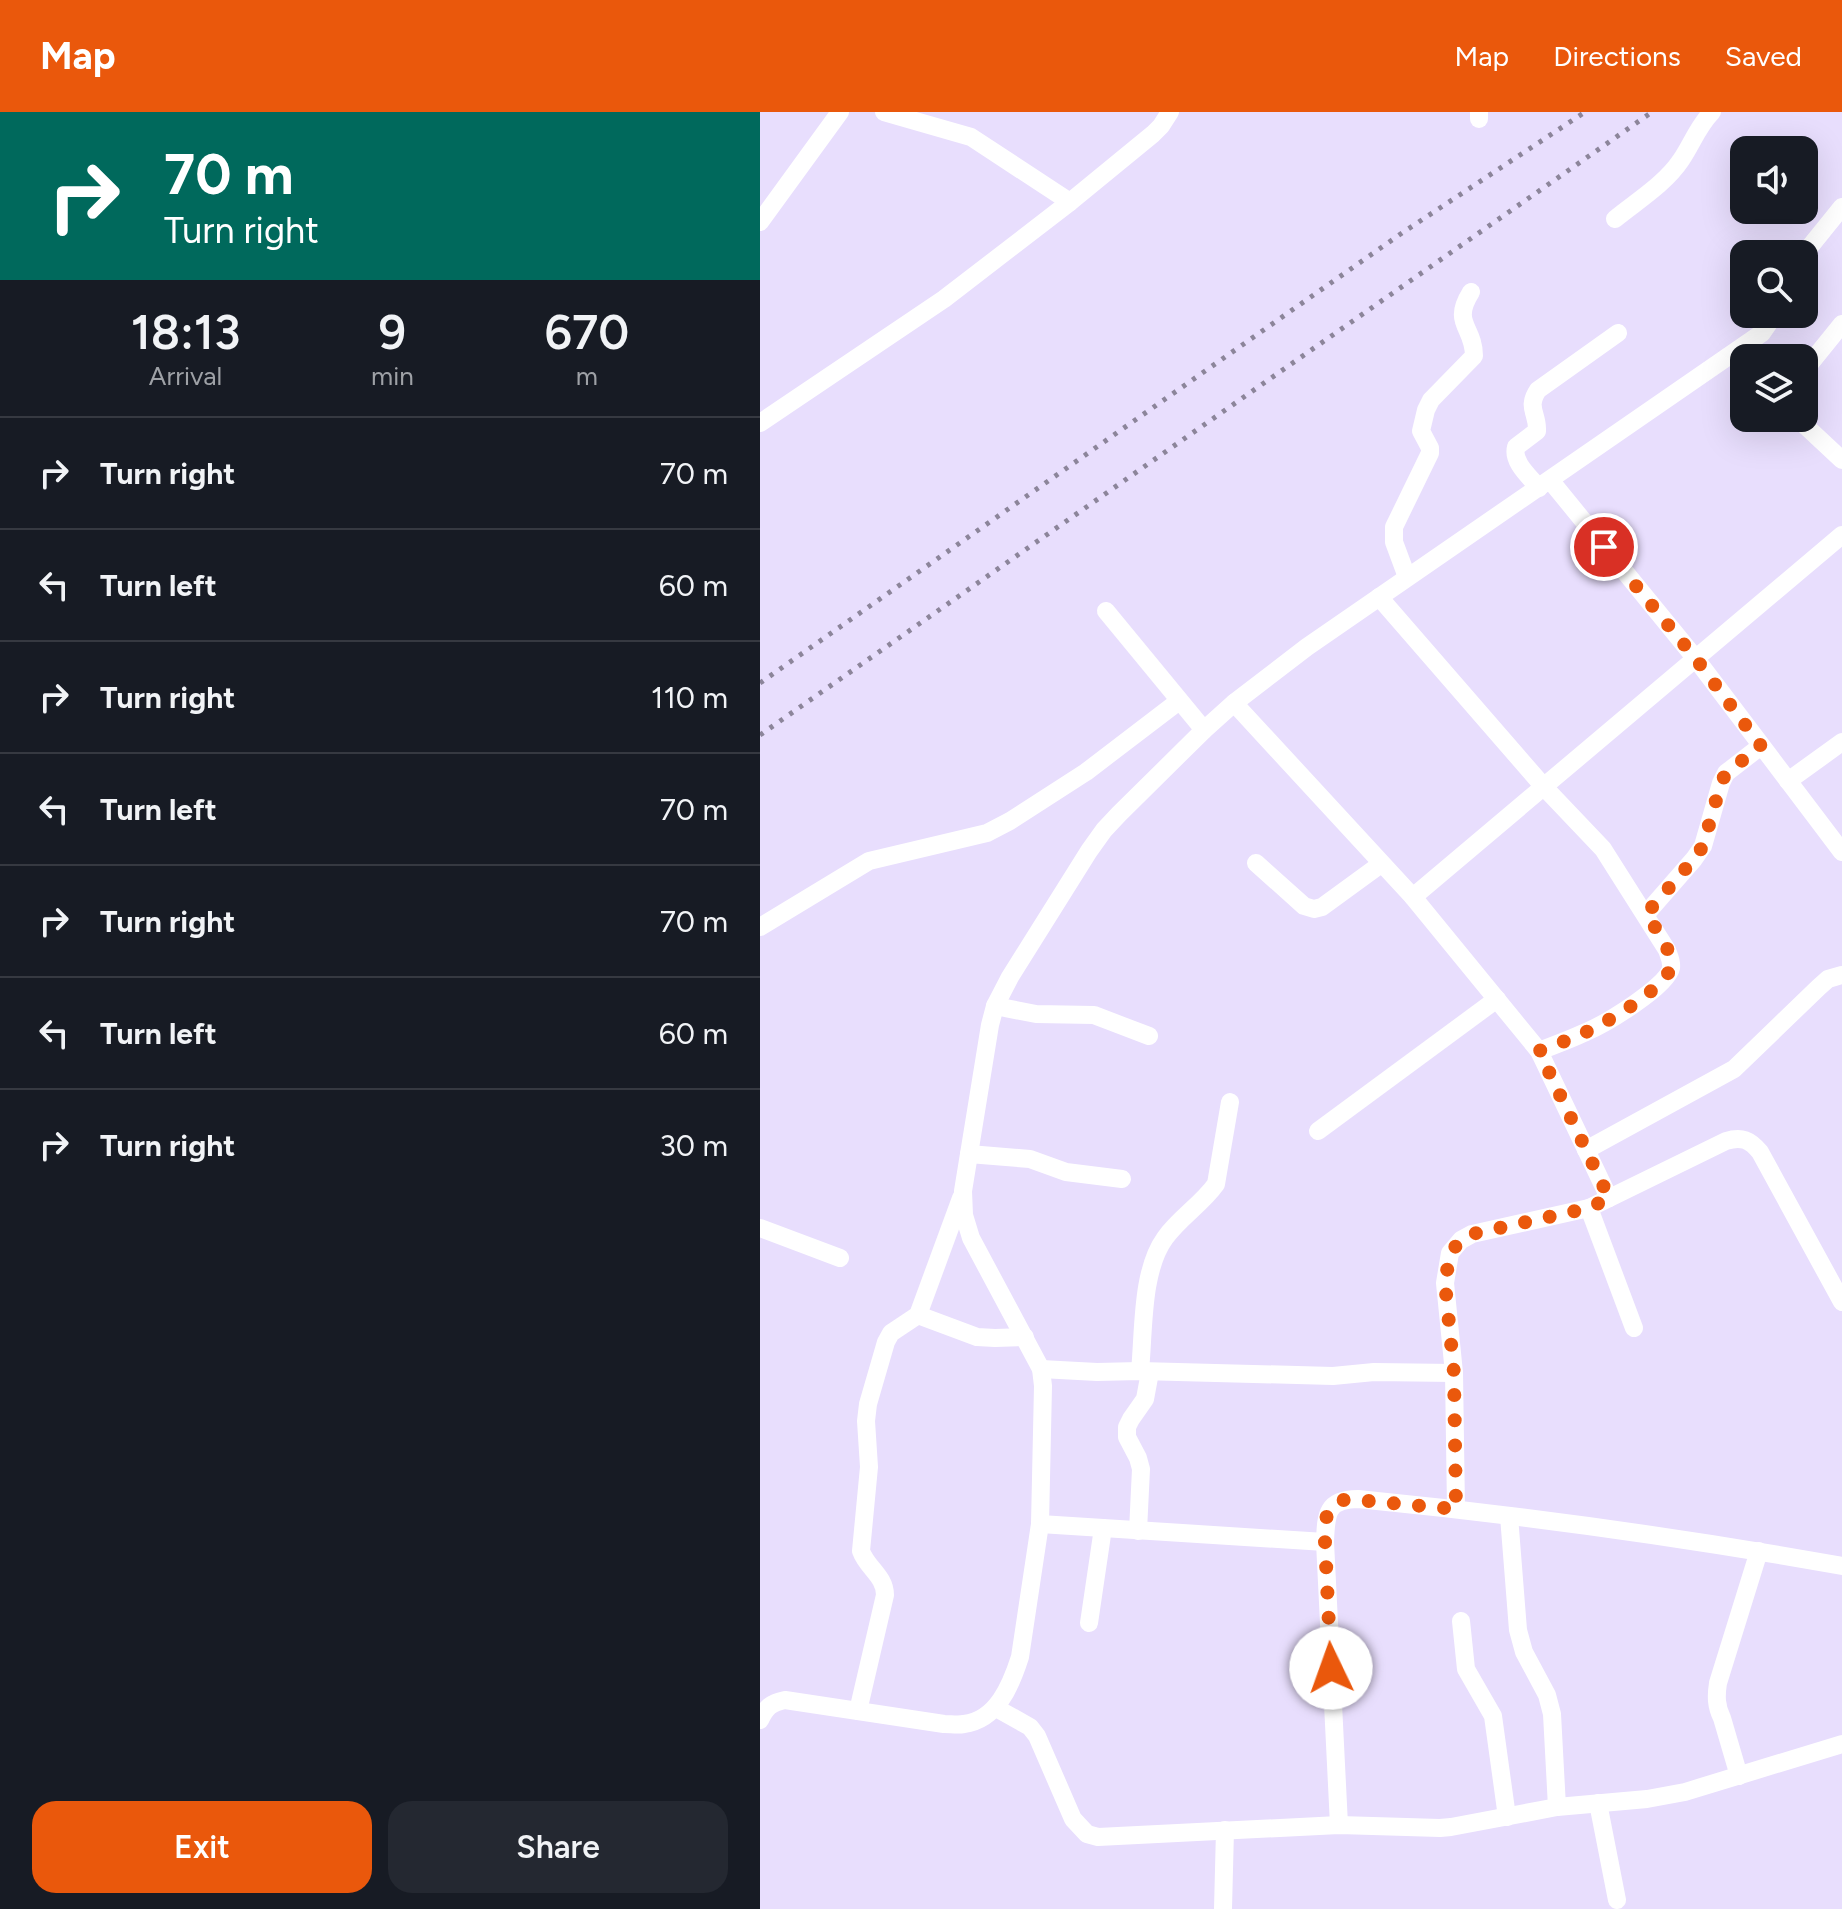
<!DOCTYPE html>
<html lang="en">
<head>
<meta charset="utf-8">
<style>
  :root { --surface:#171b24; --page:#242831; --text:#f1f3f6; --muted:#9ea1a6; --line:#363941; --accent:#ea580c }
  body { margin:0; font-family:Figtree,sans-serif; background:var(--page); color:var(--text); height:100vh; display:flex; flex-direction:column; font-size:30px; white-space:nowrap }
  * { box-sizing:border-box; margin:0 }
  p { font-size:26px; color:var(--muted) }
  .icon { flex:none; width:44px; height:44px; fill:none; stroke:currentColor; stroke-width:2; stroke-linecap:round; stroke-linejoin:round }
  .map { position:relative; flex:1; overflow:hidden }
  .panel { display:flex; flex-direction:column; background:var(--surface); width:760px }
  .panel>* { flex:none }
  .top-card { background:#00695c; color:#fff; overflow:hidden }
  .fabs { position:absolute; left:970px; top:24px; display:grid; gap:16px }
  .fabs a { display:grid; place-items:center; width:88px; height:88px; border-radius:16px; background:var(--surface); box-shadow:0 8px 32px #0002; font-size:40px }
  .pin { position:absolute; display:grid; place-items:center; width:68px; height:68px; color:#fff; margin:-34px; border:4px solid #fff; border-radius:50%; box-shadow:0 2px 8px #0007 }
  .me { position:absolute; width:88px; margin:-44px; rotate:357deg; stroke-linejoin:round; filter:drop-shadow(0 0 6px #0008) }
  .turn { display:flex; align-items:center; gap:28px; height:168px; padding:0 32px; font-size:36px }
  .turn .icon { width:104px; height:104px; stroke-width:2.5 }
  .turn b { display:block; font-size:56px; line-height:68px }
  .eta { display:flex; justify-content:space-evenly; align-items:center; height:136px; text-align:center }
  .eta b { font-size:48px; font-weight:600; line-height:56px }
  .primary-button { display:flex; gap:16px; margin-top:auto; padding:16px 32px }
  .primary-button a { flex:1; height:92px; border-radius:24px; background:var(--accent); color:#fff; font-size:32px; font-weight:600; line-height:92px; text-align:center }
  .primary-button a+a { background:var(--page); color:var(--text) }
  ul { padding:0; list-style:none }
  li { display:flex; align-items:center; gap:24px; height:112px; padding:0 32px; border-top:2px solid var(--line) }
  li div { flex:1 }
  li b { display:block; font-size:30px }
  li em { font-style:normal }
  header { display:flex; align-items:center; gap:48px; box-sizing:border-box; height:112px; padding:0 40px; background:var(--accent); color:#fff }
  header strong { font-size:38px }
  nav { display:flex; gap:44px; margin-inline-start:auto; font-size:28px }
  main { display:flex; flex:1; min-height:0 }
  .map>svg:first-child { display:block }
  .lines { fill:none; stroke-linecap:round; stroke-linejoin:round }
  .minor { stroke:#fff; stroke-width:18 }
  .rail { stroke:#8c859a; stroke-width:5; stroke-dasharray:4 8; stroke-linecap:butt }
  .route { stroke:#ea580c; stroke-width:14; stroke-dasharray:0 25.2 }
</style>
</head>
<body>
<header>
<strong>Map</strong>
<nav><a>Map</a><a>Directions</a><a>Saved</a></nav>
</header>
<main>
<section class="panel">
<div class="top-card">
<div class="turn"><svg class="icon" aria-label="right" viewBox="0 0 24 24"><path d="M7 20v-9h11M14 6l5 5-5 5"/></svg><div><b>70 m</b>Turn right</div></div>
</div>
<div class="eta">
<div><b>18:13</b><p>Arrival</p></div>
<div><b>9</b><p>min</p></div>
<div><b>670</b><p>m</p></div>
</div>
<ul>
<li><svg class="icon" aria-label="right" viewBox="0 0 24 24"><path d="M7 20v-9h11M14 6l5 5-5 5"/></svg><div><b>Turn right</b></div><em>70 m</em></li>
<li><svg class="icon" aria-label="left" viewBox="0 0 24 24"><path d="M17 20v-9H6M10 6l-5 5 5 5"/></svg><div><b>Turn left</b></div><em>60 m</em></li>
<li><svg class="icon" aria-label="right" viewBox="0 0 24 24"><path d="M7 20v-9h11M14 6l5 5-5 5"/></svg><div><b>Turn right</b></div><em>110 m</em></li>
<li><svg class="icon" aria-label="left" viewBox="0 0 24 24"><path d="M17 20v-9H6M10 6l-5 5 5 5"/></svg><div><b>Turn left</b></div><em>70 m</em></li>
<li><svg class="icon" aria-label="right" viewBox="0 0 24 24"><path d="M7 20v-9h11M14 6l5 5-5 5"/></svg><div><b>Turn right</b></div><em>70 m</em></li>
<li><svg class="icon" aria-label="left" viewBox="0 0 24 24"><path d="M17 20v-9H6M10 6l-5 5 5 5"/></svg><div><b>Turn left</b></div><em>60 m</em></li>
<li><svg class="icon" aria-label="right" viewBox="0 0 24 24"><path d="M7 20v-9h11M14 6l5 5-5 5"/></svg><div><b>Turn right</b></div><em>30 m</em></li>
</ul>
<div class="primary-button"><a>Exit</a><a>Share</a></div>
</section>
<div class="map">
<svg width="1082" height="1797" viewBox="0 0 1082 1797">
  <rect width="100%" height="100%" fill="#e8defd"/>
  <g class="lines">
    <g class="minor">
      <polyline points="124,0 211,25 310,90"/>
      <polyline points="719,0 719,7"/>
      <path d="M 855,107 C 877,89 905,72 921,48 C 932,32 938,14 952,0"/>
      <polyline points="0,110 80,0"/>
      <polyline points="1044,142 1082,95"/>
      <polyline points="1044,259 1082,212"/>
      <polyline points="1037,306 1082,348"/>
      <polyline points="0,311 184,187 310,90 393,22 401,14 410,0"/>
      <polyline points="790,368 936,547 1082,740"/>
      <path d="M 779,376 C 769,364 752,350 756,335 L 777,319 C 778,301 766,296 778,278 L 858,221"/>
      <path d="M 647,465 L 634,430 L 634,415 L 670,341 L 670,336 L 661,319 L 666,298 L 671,288 L 714,244 C 714,214 691,212 711,180"/>
      <path d="M 619,485 L 784,675 L 843,737 L 907,838 C 909,844 912,849 911,856 C 907,875 845,912 826,920 C 811,927 795,933 779,939"/>
      <polyline points="346,499 444,618"/>
      <polyline points="474,591 653,785 1082,423"/>
      <polyline points="1028,669 1082,630"/>
      <polyline points="496,751 544,794 554,797 562,795 621,752"/>
      <polyline points="653,785 779,939 849,1086"/>
      <polyline points="886,802 934,747 943,734 961,671 966,661 1001,634"/>
      <polyline points="0,815 109,749 227,721 250,709 326,660 419,589"/>
      <polyline points="235,894 276,902 334,903 389,924"/>
      <polyline points="558,1019 737,887"/>
      <polyline points="826,1038 974,957 1059,875 1068,867 1082,863"/>
      <polyline points="209,1042 270,1047 306,1060 362,1067"/>
      <polyline points="829,1096 874,1216"/>
      <polyline points="0,1116 80,1146"/>
      <polyline points="158,1203 217,1225 235,1226 265,1225"/>
      <polyline points="281,1257 337,1260 380,1259 573,1264 614,1260 694,1261"/>
      <path d="M 380,1259 C 384,1219 381,1159 405,1126 C 419,1106 442,1092 456,1072 L 470,990"/>
      <path d="M 696,1397 L 694,1261 L 685,1171 L 690,1141 L 701,1128 L 712,1122 L 829,1096 L 966,1029 C 982,1024 990,1028 1000,1040 L 1082,1190"/>
      <polyline points="749,1404 758,1518 764,1540 787,1583 792,1602 797,1695"/>
      <polyline points="280,1412 565,1430"/>
      <polyline points="378,1419 381,1357 378,1346 367,1325 367,1315 371,1307 385,1287 390,1260"/>
      <polyline points="701,1509 706,1557 733,1604 747,1705"/>
      <polyline points="329,1511 343,1416"/>
      <polyline points="236,1596 270,1615 277,1624 313,1707 327,1722 338,1725 579,1713 680,1716 691,1715 797,1695 887,1687 925,1680 1082,1632"/>
      <path d="M 98,1599 L 125,1483 C 125,1464 107,1456 101,1439 L 109,1355 L 106,1309 L 108,1292 L 126,1230 L 131,1221 L 158,1203 L 201,1086"/>
      <path d="M 0,1608 C 6,1595 11,1591 25,1588 L 184,1612 C 191,1612 198,1613 204,1612 C 237,1608 251,1573 260,1545 L 280,1412 L 283,1274 L 281,1257 L 273,1242 L 211,1126 L 204,1103 L 203,1079 L 230,913 L 235,894 L 250,865 L 329,739 L 344,718 L 359,702 L 444,618 L 474,591 L 547,535 L 1002,221 L 1015,202"/>
      <path d="M 979,1664 L 962,1606 C 956,1594 956,1584 958,1571 L 999,1439"/>
      <polyline points="838,1691 857,1788"/>
      <path d="M 579,1713 L 565,1430 C 566,1403 566,1387 598,1387 C 760,1403 921,1425 1082,1454"/>
      <polyline points="463,1797 465,1718"/>
    </g>
    <g class="rail">
      <polyline points="0,571 642,121 825,0"/>
      <polyline points="0,623 892,0"/>
    </g>
  </g>
  <g class="lines">
    <path class="route" d="M 571,1556 L 565,1430 C 565,1409 563,1396 586,1387 L 696,1397 L 694,1261 L 685,1171 L 690,1141 L 701,1128 L 712,1122 L 829,1096 L 849,1086 L 779,939 C 795,933 811,927 826,920 C 844,912 912,873 911,852 C 910,834 895,816 886,802 L 934,747 L 943,734 L 961,671 L 966,661 L 1001,634 L 936,547 L 844,435"/>
  </g>
</svg>
<div class="fabs">
<a><svg class="icon" aria-label="sound" viewBox="0 0 24 24"><path d="M4 9h4l5-4v14l-5-4H4zM17 9q2 3 0 6"/></svg></a>
<a><svg class="icon" aria-label="search" viewBox="0 0 24 24"><circle cx="10" cy="10" r="6"/><path d="M15 15l6 6"/></svg></a>
<a><svg class="icon" aria-label="layers" viewBox="0 0 24 24"><path d="M12 4l9 5-9 5-9-5zM3 14l9 5 9-5"/></svg></a>
</div>
<div class="pin" style="left:844px;top:435px;background:#d93025"><svg class="icon" aria-label="arrive" viewBox="0 0 24 24"><path d="M6 21V4h12l-3 4 3 4H6"/></svg></div>
<svg class="me" style="left:571px;top:1556px" viewBox="-20 -20 40 40"><circle r="19" fill="#fff"/><path d="M0-13L10 11 0 6-10 11z" fill="#ea580c"/></svg>
</div>
</main>
</body>
</html>
